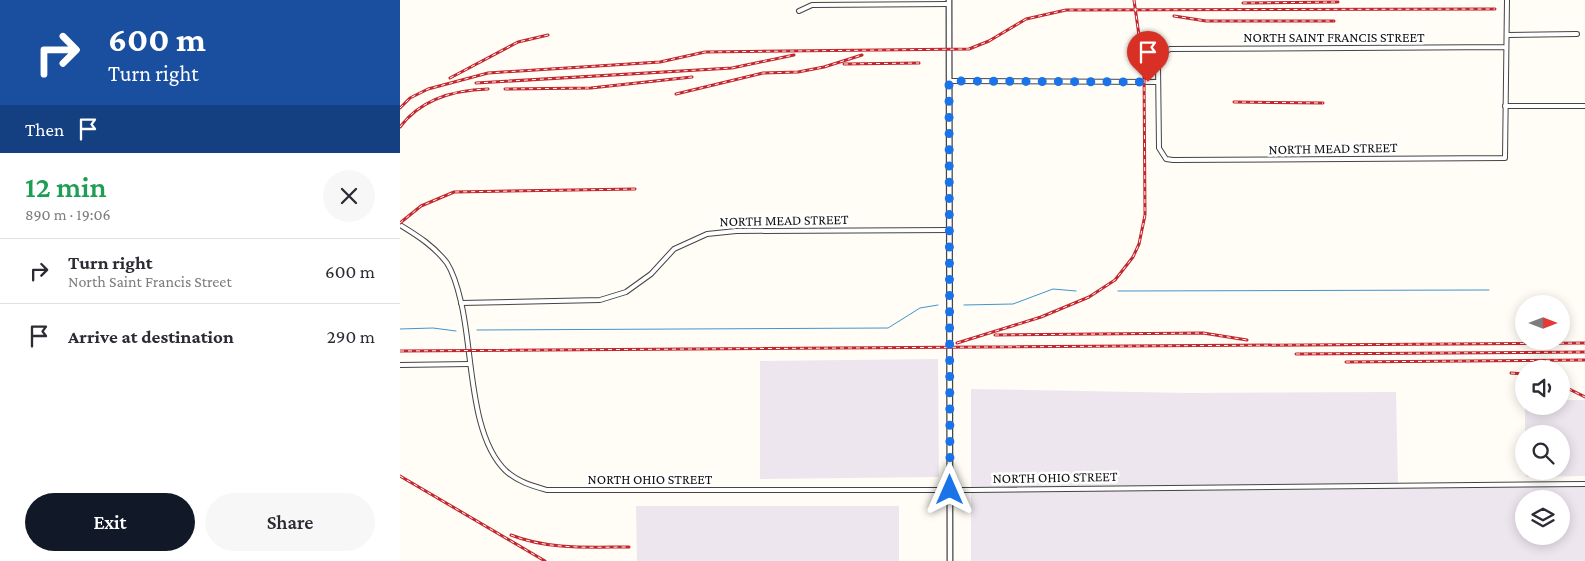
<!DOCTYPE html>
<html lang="en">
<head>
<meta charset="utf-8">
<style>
  :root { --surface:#fff; --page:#f7f7f7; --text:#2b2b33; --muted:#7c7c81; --line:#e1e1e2; --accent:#111827 }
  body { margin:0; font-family:"Crimson Pro",serif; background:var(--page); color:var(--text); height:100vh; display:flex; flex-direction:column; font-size:19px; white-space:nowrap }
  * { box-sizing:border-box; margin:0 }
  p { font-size:16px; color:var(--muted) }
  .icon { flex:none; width:28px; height:28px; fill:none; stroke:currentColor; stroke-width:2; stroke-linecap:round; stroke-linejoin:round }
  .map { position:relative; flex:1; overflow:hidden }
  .side { display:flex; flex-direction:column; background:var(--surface); width:400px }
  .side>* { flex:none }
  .hud { background:#1a4fa0; color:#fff; overflow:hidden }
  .needle { width:32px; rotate:90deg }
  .buttons { position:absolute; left:1115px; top:295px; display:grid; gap:10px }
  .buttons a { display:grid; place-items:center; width:55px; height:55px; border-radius:50%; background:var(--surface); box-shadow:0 2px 12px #0003; font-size:25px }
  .pin { position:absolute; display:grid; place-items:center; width:42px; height:42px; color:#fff; margin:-51px -21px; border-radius:50% 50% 50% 0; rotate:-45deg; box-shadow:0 0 5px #0007 }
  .pin .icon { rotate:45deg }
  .me { position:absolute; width:55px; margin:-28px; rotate:0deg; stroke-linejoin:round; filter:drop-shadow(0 0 4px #0008) }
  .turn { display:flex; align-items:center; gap:18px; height:105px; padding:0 25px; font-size:22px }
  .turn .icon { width:65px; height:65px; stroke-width:2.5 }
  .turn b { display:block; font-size:35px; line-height:42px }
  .then { display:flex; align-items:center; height:48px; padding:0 25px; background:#0003; gap:10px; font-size:19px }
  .round { display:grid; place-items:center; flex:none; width:52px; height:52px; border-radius:26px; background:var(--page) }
  .headline { display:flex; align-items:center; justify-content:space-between; height:85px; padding:0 25px }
  h1 { font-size:30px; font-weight:600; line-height:38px; color:#1e9e55 }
  .cta { display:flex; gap:10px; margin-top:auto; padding:10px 25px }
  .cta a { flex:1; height:58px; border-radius:30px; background:var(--accent); color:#fff; font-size:20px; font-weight:600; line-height:58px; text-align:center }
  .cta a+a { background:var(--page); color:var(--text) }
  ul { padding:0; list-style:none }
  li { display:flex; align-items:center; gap:15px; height:65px; padding:0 25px; border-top:1px solid var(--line) }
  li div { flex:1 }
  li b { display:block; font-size:19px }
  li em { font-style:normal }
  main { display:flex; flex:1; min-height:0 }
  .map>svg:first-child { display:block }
  .industrial { fill:#eee6ef; fill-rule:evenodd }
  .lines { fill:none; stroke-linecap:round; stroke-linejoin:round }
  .stream { stroke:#3f96cf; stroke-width:1 }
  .minor-casing { stroke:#444; stroke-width:6 }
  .tertiary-casing { stroke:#444; stroke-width:7 }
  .minor { stroke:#fff; stroke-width:4 }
  .tertiary { stroke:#fff; stroke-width:4.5 }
  .rail-casing { stroke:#c4262e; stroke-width:3 }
  .rail { stroke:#fff; stroke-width:1; stroke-dasharray:4; stroke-linecap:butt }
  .route { stroke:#1a73e8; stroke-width:9; stroke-dasharray:0 16.2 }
  .labels { text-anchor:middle; stroke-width:5; stroke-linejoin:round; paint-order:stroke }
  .street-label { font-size:14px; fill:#111; stroke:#fff }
</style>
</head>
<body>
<main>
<section class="side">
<div class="hud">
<div class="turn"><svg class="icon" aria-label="right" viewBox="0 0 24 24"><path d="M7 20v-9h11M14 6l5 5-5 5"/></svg><div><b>600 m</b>Turn right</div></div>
<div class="then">Then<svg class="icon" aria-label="arrive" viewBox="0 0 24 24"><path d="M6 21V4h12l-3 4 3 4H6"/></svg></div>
</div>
<div class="headline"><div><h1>12 min</h1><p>890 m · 19:06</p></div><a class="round"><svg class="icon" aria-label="close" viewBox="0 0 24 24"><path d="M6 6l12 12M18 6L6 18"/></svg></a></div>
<ul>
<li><svg class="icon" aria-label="right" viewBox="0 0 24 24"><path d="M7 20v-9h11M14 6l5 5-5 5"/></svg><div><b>Turn right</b><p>North Saint Francis Street</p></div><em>600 m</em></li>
<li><svg class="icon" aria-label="arrive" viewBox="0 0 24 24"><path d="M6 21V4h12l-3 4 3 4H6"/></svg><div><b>Arrive at destination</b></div><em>290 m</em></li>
</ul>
<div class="cta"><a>Exit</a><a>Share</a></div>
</section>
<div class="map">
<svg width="1185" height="561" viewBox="0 0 1185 561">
  <rect width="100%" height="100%" fill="#fffdf5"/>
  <g class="industrial">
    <polygon points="538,359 539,477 360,479 360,361"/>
    <path d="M 571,389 L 789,393 L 996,392 L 998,485 L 1185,484 L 1185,561 L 571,561 ZM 1124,499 L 1161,499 L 1161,536 L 1124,536 Z"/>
    <polygon points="1161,400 1185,400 1185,476 1126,477 1126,471 1161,471 1161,434 1125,434 1125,406 1161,406"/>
    <polygon points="236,506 499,506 499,561 237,561"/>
  </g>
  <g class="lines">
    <g class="stream">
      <polyline points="718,291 1089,290"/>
      <polyline points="564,305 613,304 653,289 676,291"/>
      <polyline points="0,329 33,328 56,331"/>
      <polyline points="77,330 488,328 520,308 538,305"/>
    </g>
    <defs>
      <g id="minor">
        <polyline points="399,11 412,5 549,4"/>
        <polyline points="1107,35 1177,34"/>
        <polyline points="1106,47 770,49 760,55 758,65 759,148 766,159 773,160 1105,158 1107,0"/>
        <polyline points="549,81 758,82"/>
        <polyline points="1105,106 1185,106"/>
        <path d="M 0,225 C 18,236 34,246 47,263 C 54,274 58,289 61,302 C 73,351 69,436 106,471 C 118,482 133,486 147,490 L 571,490 L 1185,484"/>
        <polyline points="61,303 200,300 226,292 251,274 274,249 307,234 336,231 550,230"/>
        <polyline points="0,365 70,364"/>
      </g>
      <polyline id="tertiary" points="549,0 550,561"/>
    </defs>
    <use href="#minor" class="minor-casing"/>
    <use href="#tertiary" class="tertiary-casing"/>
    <use href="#minor" class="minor"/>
    <use href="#tertiary" class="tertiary"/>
    <defs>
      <g id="rail">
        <polyline points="843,3 938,2"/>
        <polyline points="774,16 806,21 934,21"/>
        <polyline points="444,64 519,63"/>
        <polyline points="50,78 118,42 148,35"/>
        <polyline points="76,83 332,68 394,55"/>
        <polyline points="105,89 191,88 292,77"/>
        <polyline points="276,94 363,73 398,72 424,67 462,55"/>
        <polyline points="834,102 923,103"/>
        <polyline points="0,108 10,98 28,89 88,73 260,62 305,52 569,49 589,41 626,19 666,10 1095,9"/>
        <path d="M 0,127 C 21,99 54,90 88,89"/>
        <polyline points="0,223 21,206 54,192 235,189"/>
        <polyline points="595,335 803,333 847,340"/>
        <polyline points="557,343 641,317 689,297 715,280 733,257 739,244 745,215 744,71 734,0"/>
        <polyline points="0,351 1185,343"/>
        <polyline points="896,354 1185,352"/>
        <polyline points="946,362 1185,360"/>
        <polyline points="1111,373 1124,374"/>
        <polyline points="1161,385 1185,397"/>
        <polyline points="0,476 145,561"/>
        <path d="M 111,535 C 149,550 189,547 229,547"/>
      </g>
    </defs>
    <use href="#rail" class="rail-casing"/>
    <use href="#rail" class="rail"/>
  </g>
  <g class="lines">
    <polyline class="route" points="550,490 549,81 748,82"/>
  </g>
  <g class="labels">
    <g class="street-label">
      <text x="934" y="42">NORTH SAINT FRANCIS STREET</text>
      <text transform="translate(933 148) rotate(-1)" y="5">NORTH MEAD STREET</text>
      <text transform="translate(384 220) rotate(-1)" y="5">NORTH MEAD STREET</text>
      <text transform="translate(655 477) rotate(-1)" y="5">NORTH OHIO STREET</text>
      <text x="250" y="484">NORTH OHIO STREET</text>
    </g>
  </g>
</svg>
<div class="buttons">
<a><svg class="needle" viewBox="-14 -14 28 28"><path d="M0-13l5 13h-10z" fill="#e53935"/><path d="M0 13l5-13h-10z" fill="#7c7c81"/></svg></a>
<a><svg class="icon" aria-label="sound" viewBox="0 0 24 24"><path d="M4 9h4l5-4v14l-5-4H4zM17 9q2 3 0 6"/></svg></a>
<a><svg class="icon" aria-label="search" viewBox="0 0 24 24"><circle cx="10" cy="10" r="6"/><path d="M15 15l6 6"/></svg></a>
<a><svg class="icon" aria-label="layers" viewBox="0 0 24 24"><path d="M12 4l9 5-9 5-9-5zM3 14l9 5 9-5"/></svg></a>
</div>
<div class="pin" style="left:748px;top:82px;background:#d93025"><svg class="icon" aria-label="arrive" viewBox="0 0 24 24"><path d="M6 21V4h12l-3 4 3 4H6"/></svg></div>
<svg class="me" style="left:550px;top:490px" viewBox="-20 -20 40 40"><path d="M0-17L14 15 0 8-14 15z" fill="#1a73e8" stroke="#fff" stroke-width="4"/></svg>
</div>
</main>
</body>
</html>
